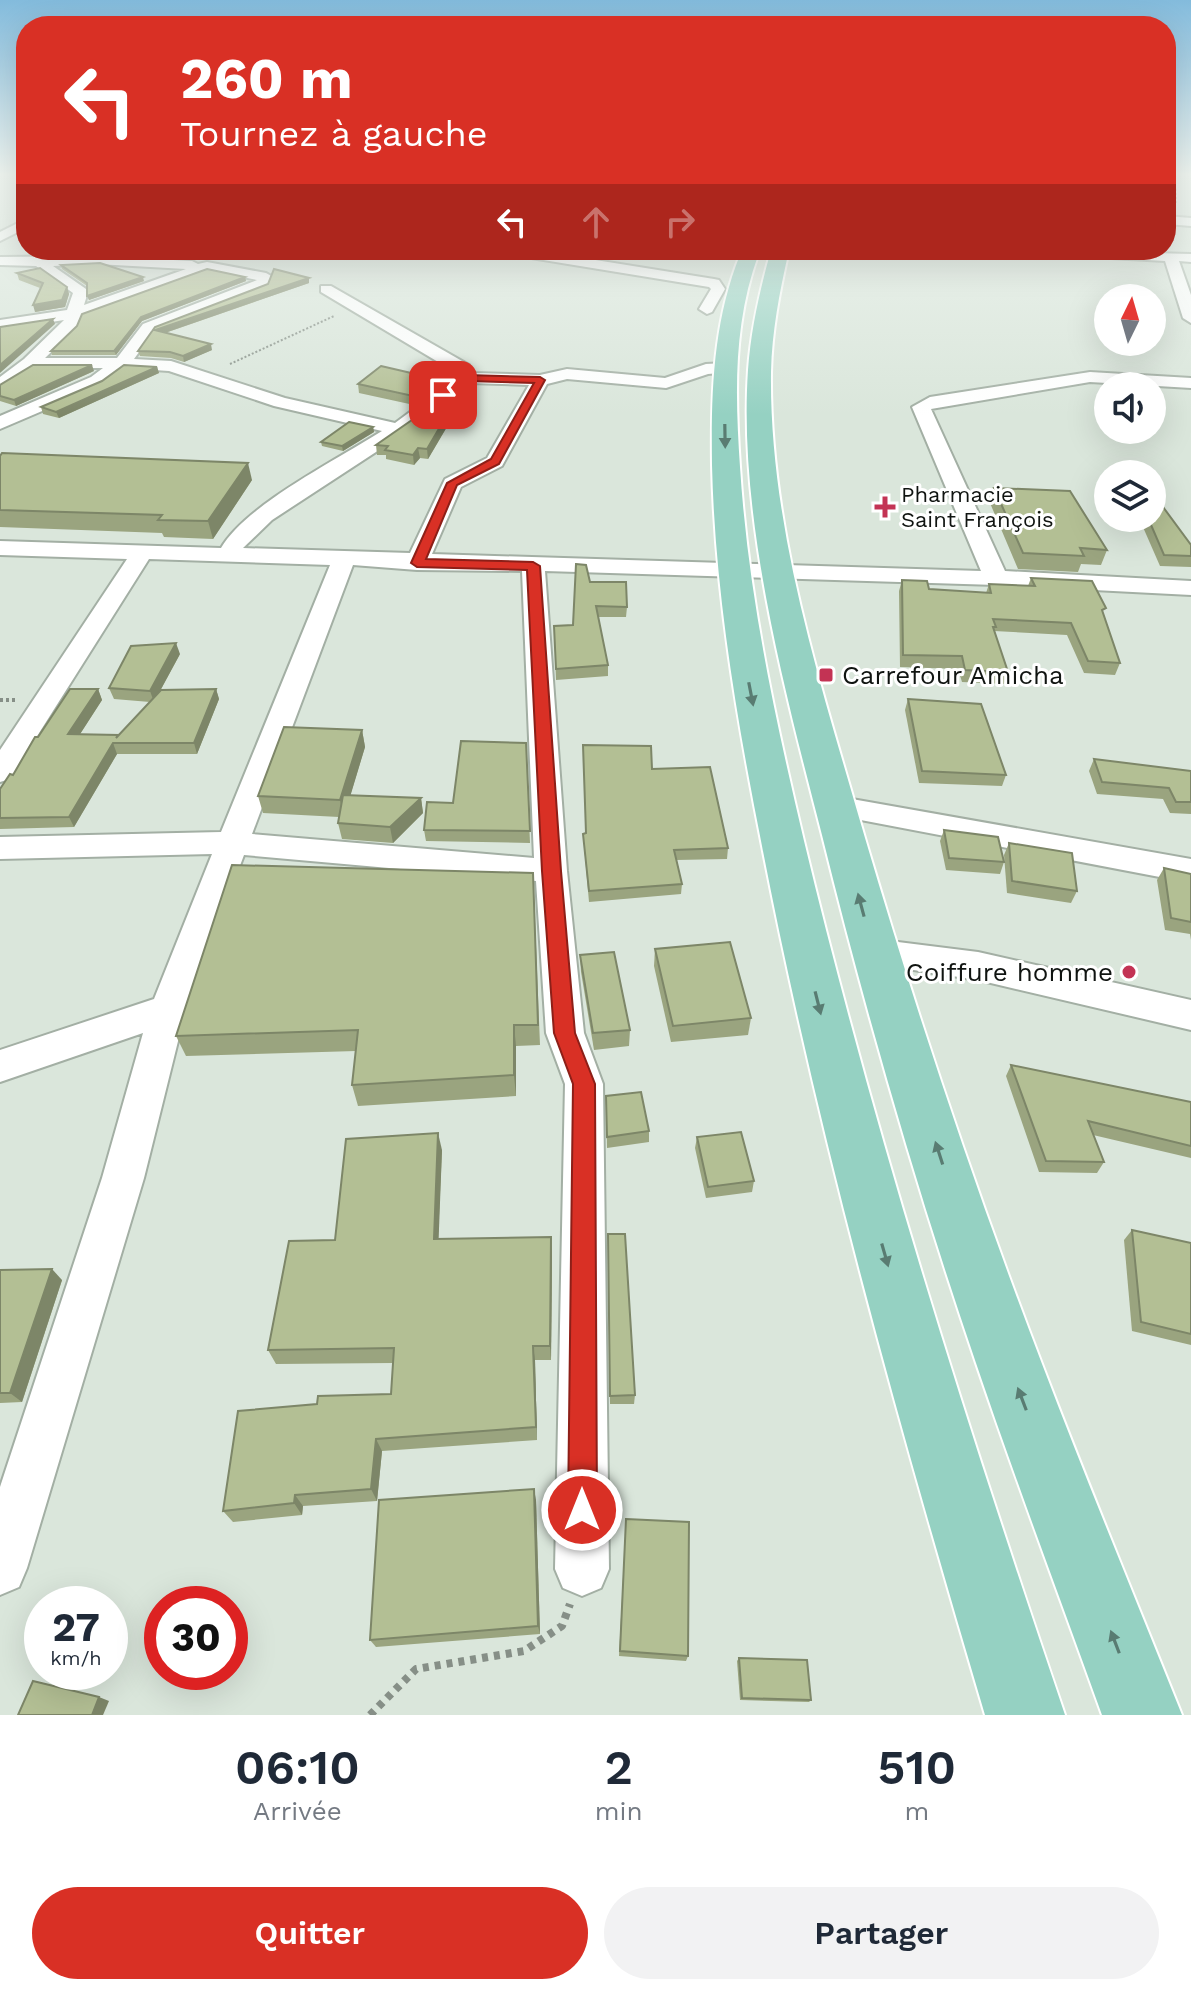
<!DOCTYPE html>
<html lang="fr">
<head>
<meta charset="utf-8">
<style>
  :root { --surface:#fff; --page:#f2f2f3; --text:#1f2937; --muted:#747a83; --accent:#d93025 }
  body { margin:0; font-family:"Work Sans",sans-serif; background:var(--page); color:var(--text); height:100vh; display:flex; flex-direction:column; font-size:30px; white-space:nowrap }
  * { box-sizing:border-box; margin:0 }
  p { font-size:26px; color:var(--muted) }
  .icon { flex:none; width:44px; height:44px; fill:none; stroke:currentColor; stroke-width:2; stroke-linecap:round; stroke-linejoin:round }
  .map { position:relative; height:1715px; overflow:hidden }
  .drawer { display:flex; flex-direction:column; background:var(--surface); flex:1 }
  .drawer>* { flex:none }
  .banner { position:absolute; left:16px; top:16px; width:1160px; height:244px; border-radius:32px; box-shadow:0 8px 32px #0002; background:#d93025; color:#fff; overflow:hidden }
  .needle { width:52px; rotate:5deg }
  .controls { position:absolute; left:1094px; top:284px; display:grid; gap:16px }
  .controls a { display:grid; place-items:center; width:72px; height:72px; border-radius:50%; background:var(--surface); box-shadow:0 8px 32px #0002; font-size:40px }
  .speed { position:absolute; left:24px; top:1586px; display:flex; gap:16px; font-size:40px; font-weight:700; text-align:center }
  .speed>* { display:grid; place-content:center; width:104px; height:104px; border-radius:50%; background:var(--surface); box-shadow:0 8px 32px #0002; line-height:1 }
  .speed small { font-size:20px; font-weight:400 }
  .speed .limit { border:12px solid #d22; background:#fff; color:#111 }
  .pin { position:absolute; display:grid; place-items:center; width:68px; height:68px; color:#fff; margin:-34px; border-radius:16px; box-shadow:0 4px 12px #0006 }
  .me { position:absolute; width:88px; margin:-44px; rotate:0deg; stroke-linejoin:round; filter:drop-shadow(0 0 6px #0008) }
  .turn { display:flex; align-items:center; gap:28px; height:168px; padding:0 32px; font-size:36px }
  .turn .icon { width:104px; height:104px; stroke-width:2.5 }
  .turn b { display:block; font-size:56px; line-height:68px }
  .lanes { display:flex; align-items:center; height:76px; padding:0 32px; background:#0003; justify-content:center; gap:40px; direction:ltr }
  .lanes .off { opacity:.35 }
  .eta { display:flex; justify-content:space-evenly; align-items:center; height:136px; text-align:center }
  .eta b { font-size:48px; font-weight:600; line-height:56px }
  .primary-button { display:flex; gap:16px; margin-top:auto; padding:16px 32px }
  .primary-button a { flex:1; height:92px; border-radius:48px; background:var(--accent); color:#fff; font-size:32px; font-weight:600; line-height:92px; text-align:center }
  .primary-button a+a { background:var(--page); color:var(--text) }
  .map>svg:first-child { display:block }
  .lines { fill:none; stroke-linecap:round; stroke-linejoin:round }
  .minor-casing { stroke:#a3afa4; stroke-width:4 }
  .primary-casing { stroke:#fff; stroke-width:4 }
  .path-far2 { stroke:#868f87; stroke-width:2; stroke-dasharray:2 2; stroke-linecap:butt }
  .path-far1 { stroke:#868f87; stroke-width:4; stroke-dasharray:3 3; stroke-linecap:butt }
  .path { stroke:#868f87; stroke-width:8; stroke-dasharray:6 6; stroke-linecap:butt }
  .minor { fill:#fff; fill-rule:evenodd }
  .primary { fill:#95d1c2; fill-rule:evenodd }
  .wall { fill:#9aa47f }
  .shaded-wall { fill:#7d8668 }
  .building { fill:#b3bf94; stroke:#7d8668; stroke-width:2 }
  .oneway { fill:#597c72 }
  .route { fill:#d93025; stroke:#8d1f18; stroke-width:2 }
  .poi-dot { fill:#c33354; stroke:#fff; stroke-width:3 }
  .labels { text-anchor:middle; stroke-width:6; stroke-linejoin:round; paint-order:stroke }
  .far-poi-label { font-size:22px; fill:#101411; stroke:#fff; text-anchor:start }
  .poi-label { font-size:26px; fill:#101411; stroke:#fff; text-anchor:start }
</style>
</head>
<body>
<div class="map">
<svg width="1191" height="1715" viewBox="0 0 1191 1715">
  <rect width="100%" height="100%" fill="#dae6db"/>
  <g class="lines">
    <defs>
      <g id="minor">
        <polygon points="1166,216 1191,218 1191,226 1166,224"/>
        <polygon points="26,219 26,228 0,241 0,232"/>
        <polygon points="500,250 533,250 714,279 719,280 725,289 712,312 707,314 699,309 711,289 709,287 507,254"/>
        <polygon points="1032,250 1191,254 1191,262 1179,261 1191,295 1191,323 1183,318 1165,261 1039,254"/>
        <path d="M 97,256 L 192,261 L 198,264 L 207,262 L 266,273 L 273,277 L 268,286 L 155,330 L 134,359 L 171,361 L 285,398 L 395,423 L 457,377 L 455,372 L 321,292 L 321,286 L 331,286 L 469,365 L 473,373 L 540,375 L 567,369 L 665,378 L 706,364 L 725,363 L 734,368 L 731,372 L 708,374 L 666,388 L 567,379 L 547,384 L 502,466 L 461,487 L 432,554 L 981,571 L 912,407 L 930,397 L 1090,372 L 1191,378 L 1191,388 L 1090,382 L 931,409 L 1005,571 L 1191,581 L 1191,595 L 996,585 L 545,571 L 567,871 L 584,1033 L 603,1084 L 609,1569 L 601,1588 L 582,1596 L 563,1588 L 555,1569 L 565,1084 L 546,1033 L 536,881 L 244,855 L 186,1009 L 144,1178 L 27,1568 L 19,1587 L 0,1595 L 0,1487 L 102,1178 L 143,1033 L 0,1082 L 0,1050 L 154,999 L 212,854 L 0,859 L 0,837 L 221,832 L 330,565 L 149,559 L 10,779 L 0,782 L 0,750 L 127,559 L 0,555 L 0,541 L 221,548 C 246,505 338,459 382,431 L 274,406 L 169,371 L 125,368 L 103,385 L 0,429 L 0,416 L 91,377 L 103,368 L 34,368 L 0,390 L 0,377 L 24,359 L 64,320 L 0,330 L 0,320 L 67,310 L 73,293 L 36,266 L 0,265 L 0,257 ZM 97,264 L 186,269 L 84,305 L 88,292 L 86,289 L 53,266 ZM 208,270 L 257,280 L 143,324 L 117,358 L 45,358 L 76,328 L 81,316 ZM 470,383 L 529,385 L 487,458 L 445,479 L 410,553 L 243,548 L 272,520 L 405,433 ZM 353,565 L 417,570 L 522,571 L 534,858 L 252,834 Z"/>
        <polygon points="835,796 1191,859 1191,883 824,813 820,806 824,799"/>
        <polygon points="874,939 978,952 1191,1000 1191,1030 978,980 862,962 857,952 862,942"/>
      </g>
      <g id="primary">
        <path d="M 742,250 L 760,250 C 733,321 735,393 740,467 C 748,594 775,718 804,841 C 875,1137 967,1427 1065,1715 L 985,1715 C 900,1428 819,1140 762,846 C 737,720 715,593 712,465 C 711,391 713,319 742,250 Z"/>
        <path d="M 771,250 L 789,250 C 780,290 772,330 771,372 C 769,529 822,689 865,838 C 917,1015 976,1192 1042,1364 C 1087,1482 1135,1598 1182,1715 L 1102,1715 C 1060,1598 1016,1481 976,1363 C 917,1190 866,1013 822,835 C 785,691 738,519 748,370 C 751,328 760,290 771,250 Z"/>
      </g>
    </defs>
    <use href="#minor" class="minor-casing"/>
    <use href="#primary" class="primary-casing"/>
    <g class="path-far2">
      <polyline points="1168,175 1176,189 1176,203"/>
      <polyline points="230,364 334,316"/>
    </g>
    <polyline class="path-far1" points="0,700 15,700"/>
    <polyline class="path" points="370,1715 416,1669 524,1651 562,1626 570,1604"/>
    <use href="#minor" class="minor"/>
    <use href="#primary" class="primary"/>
  </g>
  <g class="wall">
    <polygon points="61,265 144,281 89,300 87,286 62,269"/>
    <polygon points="17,273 67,287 69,294 65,307 35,312 40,288 19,280"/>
    <polygon points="245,277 246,281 142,321 116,355 52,355 51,351"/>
    <polygon points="309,278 309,283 165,333 212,350 184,362 171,358 140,356 138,351 155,327"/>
    <polygon points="157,367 159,373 59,418 43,414 41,407"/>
    <polygon points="94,371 16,406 0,401 0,385"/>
    <polygon points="358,384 438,387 414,405 359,393"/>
    <polygon points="447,415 448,425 428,459 420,458 414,465 386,459 386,455 377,455 376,445"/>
    <polygon points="373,427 374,432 343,451 322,446 321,442"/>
    <polygon points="0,456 252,480 213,539 164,537 162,533 0,527"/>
    <polygon points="994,488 1107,550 1101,565 1081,564 1078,572 1018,569 990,503"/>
    <polygon points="1139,518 1152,518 1191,545 1191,567 1160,566"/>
    <polygon points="1031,578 1103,615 1120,663 1115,675 1084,673 1067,635 994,631 1008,672 1004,684 962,682 958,669 900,667 899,591 902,580 929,589 986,593 989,584 1028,586"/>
    <polygon points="590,582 627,607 626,617 598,617 608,665 608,676 556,680 554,626 573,625"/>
    <polygon points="180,654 160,691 216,689 219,699 197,754 117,754 74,827 0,829 0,789 13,775 38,737 98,689 102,700 80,734 118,736 150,702 114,699 109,688"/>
    <polygon points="908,699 1006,775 1002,786 919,783 905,710"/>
    <polygon points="362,730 365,747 350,796 421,798 423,813 393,843 342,839 338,823 339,817 263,813 258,796"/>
    <polygon points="526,743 530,843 426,841 424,830 453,803"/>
    <polygon points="1094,759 1191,771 1191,814 1170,813 1163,799 1097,794 1089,771"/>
    <polygon points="652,769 728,848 727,859 676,860 682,884 681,894 589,902 583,834 586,833"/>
    <polygon points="944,830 1004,862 1000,874 946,870 940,841"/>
    <polygon points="1009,843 1077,891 1071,903 1007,893 1004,855"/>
    <polygon points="1164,868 1191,874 1191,940 1190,934 1165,930 1157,880"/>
    <polygon points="534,895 540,1045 516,1046 516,1096 358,1106 352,1085 356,1051 186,1056 176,1036"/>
    <polygon points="655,949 751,1018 748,1035 671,1042 654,966"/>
    <polygon points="580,955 630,1030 629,1046 594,1050 581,972"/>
    <polygon points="1011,1065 1191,1102 1191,1158 1093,1135 1104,1162 1097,1173 1039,1172 1006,1076"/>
    <polygon points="606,1096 649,1131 649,1142 607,1148"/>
    <polygon points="697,1137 754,1181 752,1192 706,1198 695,1148"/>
    <polygon points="442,1150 438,1239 551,1237 552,1253 551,1360 535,1360 537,1440 382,1451 377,1501 303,1506 302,1515 233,1522 223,1511 317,1404 391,1394 393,1363 276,1364 268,1350 335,1240"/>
    <polygon points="1132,1230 1191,1243 1191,1345 1132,1331 1124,1240"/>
    <polygon points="608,1234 635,1395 634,1404 610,1404"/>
    <polygon points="0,1270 62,1280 22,1402 0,1403"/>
    <polygon points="536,1500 540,1634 376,1647 370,1640"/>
    <polygon points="626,1519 688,1656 686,1661 619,1656"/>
    <polygon points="739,1658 811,1700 809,1702 740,1700 737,1661"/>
  </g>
  <g class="shaded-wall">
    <polygon points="143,277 144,281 89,300 87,296"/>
    <polygon points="245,277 246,281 142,321 116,355 114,351 141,317"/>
    <polygon points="309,278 309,283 156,336 155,330"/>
    <polygon points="67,287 69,294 65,307 35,312 33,305"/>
    <polygon points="53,319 55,324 0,373 0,365"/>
    <polygon points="211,344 212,350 184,362 183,356"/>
    <polygon points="92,365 94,371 16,406 14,400"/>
    <polygon points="157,367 159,373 59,418 56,412"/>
    <polygon points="437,379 438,387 414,405 413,396"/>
    <polygon points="447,415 448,425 428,459 427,449"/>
    <polygon points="373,427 374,432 343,451 342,446"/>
    <polygon points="418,448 420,458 414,465 413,455"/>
    <polygon points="248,463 252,480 213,539 208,521"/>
    <polygon points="176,643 180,654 154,702 150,691"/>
    <polygon points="98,689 102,700 73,745 68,734"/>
    <polygon points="216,689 219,699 197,754 194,743"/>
    <polygon points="362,730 365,747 344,817 340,800"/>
    <polygon points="113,743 117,754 74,827 69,817"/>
    <polygon points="421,798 423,813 393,843 390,827"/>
    <polygon points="514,1025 516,1046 516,1096 514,1075"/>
    <polygon points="438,1133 442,1150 438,1255 434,1239"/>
    <polygon points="551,1237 552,1253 551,1360 550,1346"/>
    <polygon points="52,1269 62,1280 22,1402 10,1393"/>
    <polygon points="533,1346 535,1360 537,1440 536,1427"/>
    <polygon points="376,1439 382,1451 377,1501 371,1489"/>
    <polygon points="534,1489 536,1500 540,1634 538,1626"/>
    <polygon points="295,1495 303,1506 302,1515 294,1503"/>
    <polygon points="99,1697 109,1701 103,1715 92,1715"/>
  </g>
  <g class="building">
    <polygon points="100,263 143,277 87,296 87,283 61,265"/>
    <polygon points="40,268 67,287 62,300 33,305 43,283 17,273"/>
    <polygon points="207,269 245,277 141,317 114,351 51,351 77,326 82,314"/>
    <polygon points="274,269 309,278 155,330 211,344 183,356 170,352 138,351 155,327 268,284"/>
    <polygon points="53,319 0,365 0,327"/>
    <polygon points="33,365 92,365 14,400 0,396 0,385"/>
    <polygon points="124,365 157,367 56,412 41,407 102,381"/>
    <polygon points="381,366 437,379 413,396 358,384"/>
    <polygon points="422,413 447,415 427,449 418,448 413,455 385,450 388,446 376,445"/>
    <polygon points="349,422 373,427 342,446 321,442"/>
    <polygon points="2,453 248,463 208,521 158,520 162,515 0,510 0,456"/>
    <polygon points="994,488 1070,491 1107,550 1080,548 1084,556 1023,553"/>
    <polygon points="1152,492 1191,545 1191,556 1164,555 1148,518 1152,518"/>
    <polygon points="576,564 586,565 590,582 626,582 627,607 596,606 608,665 556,669 554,626 573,625"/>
    <polygon points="1031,578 1092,581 1106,608 1102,610 1120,663 1088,661 1071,623 993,619 996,627 993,627 1008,672 965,670 962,656 903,655 902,580 927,581 929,589 991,593 989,584 1035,586"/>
    <polygon points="176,643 150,691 109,688 131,646"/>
    <polygon points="70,689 98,689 68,734 118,735 116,738 161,690 216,689 194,743 113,743 69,817 0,818 0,789 10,774 13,775 35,737 38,737"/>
    <polygon points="908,699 981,704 1006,775 922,771"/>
    <polygon points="284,727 362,730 340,800 258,796"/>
    <polygon points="461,741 526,743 530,831 424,830 427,802 453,803"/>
    <polygon points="583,745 651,746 652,769 710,767 728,848 674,850 682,884 589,891 583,834 586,833"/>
    <polygon points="1094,759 1191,771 1191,802 1176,802 1169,788 1102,782"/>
    <polygon points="343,795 421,798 390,827 338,823"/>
    <polygon points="944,830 998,837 1004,862 949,858"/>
    <polygon points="1009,843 1072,853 1077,891 1012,881"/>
    <polygon points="232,865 533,873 538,1025 514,1025 514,1075 352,1085 358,1030 176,1036"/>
    <polygon points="1164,868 1191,874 1191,922 1171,918"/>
    <polygon points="730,942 751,1018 673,1026 655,949"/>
    <polygon points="614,952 630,1030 593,1033 580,955"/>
    <polygon points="1011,1065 1191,1102 1191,1146 1088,1121 1104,1162 1046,1161"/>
    <polygon points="641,1092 649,1131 607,1137 606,1096"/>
    <polygon points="741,1132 754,1181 708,1187 697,1137"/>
    <polygon points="438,1133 434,1239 551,1237 550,1346 533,1346 536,1427 376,1439 371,1489 295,1495 294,1503 223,1511 238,1411 317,1404 318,1396 391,1394 394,1348 268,1350 289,1241 335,1240 346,1139"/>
    <polygon points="1132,1230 1191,1243 1191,1334 1141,1322"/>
    <polygon points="608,1234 625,1234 635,1395 610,1396"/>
    <polygon points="52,1269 10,1393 0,1393 0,1270"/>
    <polygon points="534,1489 538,1626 370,1640 379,1500"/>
    <polygon points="626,1519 689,1522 688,1656 620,1651"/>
    <polygon points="739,1658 807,1660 811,1700 742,1698"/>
    <polygon points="33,1681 99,1697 92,1715 18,1715"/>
  </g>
  <defs><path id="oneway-solid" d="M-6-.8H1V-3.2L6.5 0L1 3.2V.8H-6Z" transform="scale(2)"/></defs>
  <g class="oneway">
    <use href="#oneway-solid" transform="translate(725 436) rotate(89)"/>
    <use href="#oneway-solid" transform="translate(751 694) rotate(79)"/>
    <use href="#oneway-solid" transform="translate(861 905) rotate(-105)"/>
    <use href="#oneway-solid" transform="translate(818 1003) rotate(76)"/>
    <use href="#oneway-solid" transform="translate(939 1153) rotate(-108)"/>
    <use href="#oneway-solid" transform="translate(885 1255) rotate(74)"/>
    <use href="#oneway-solid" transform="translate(1022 1399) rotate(-111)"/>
    <use href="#oneway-solid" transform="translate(1115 1642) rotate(-111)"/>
  </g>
  <linearGradient id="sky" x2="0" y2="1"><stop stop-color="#83bbdc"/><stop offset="0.42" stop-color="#eef4ef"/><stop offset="1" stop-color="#eef4ef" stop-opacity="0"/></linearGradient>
  <rect width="1191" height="415" fill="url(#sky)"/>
  <polygon class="route" points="466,375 540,377 545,380 499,464 457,485 426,559 533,562 540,566 561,871 575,1033 595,1084 597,1510 593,1520 582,1525 572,1520 568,1510 573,1084 554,1033 542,871 527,570 417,567 411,563 447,483 491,459 534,383 468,381 447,397 440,397 440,393"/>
  <g class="poi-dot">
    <path d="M881 495h8v8h8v8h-8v8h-8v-8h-8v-8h8z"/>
    <rect x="818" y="667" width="16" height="16" rx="4"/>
    <circle cx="1129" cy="972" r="8"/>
  </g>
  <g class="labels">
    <g class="far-poi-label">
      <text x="901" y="502">Pharmacie<tspan x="901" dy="25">Saint François</tspan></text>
    </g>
    <g class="poi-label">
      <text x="842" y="684">Carrefour Amicha</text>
      <text x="1113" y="981" text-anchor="end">Coiffure homme</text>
    </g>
  </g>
</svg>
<div class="controls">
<a><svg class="needle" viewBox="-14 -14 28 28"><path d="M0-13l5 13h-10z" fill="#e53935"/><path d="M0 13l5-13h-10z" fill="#747a83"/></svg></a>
<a><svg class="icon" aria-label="sound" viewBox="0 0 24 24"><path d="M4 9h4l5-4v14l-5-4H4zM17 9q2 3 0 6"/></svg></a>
<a><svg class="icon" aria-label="layers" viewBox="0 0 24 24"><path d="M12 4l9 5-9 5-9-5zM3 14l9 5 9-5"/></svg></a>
</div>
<div class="speed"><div>27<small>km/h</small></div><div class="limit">30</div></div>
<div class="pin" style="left:443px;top:395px;background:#d93025"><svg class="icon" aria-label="arrive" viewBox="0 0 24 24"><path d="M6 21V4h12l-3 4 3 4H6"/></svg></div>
<svg class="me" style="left:582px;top:1510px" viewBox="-20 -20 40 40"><circle r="17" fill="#d93025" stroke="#fff" stroke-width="3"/><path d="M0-11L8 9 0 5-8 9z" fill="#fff"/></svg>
<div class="banner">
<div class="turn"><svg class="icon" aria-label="left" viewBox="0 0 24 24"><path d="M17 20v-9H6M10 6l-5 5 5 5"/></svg><div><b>260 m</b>Tournez à gauche</div></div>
<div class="lanes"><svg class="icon" aria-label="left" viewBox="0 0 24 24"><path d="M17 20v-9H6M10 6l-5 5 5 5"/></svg><svg class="icon off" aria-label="ahead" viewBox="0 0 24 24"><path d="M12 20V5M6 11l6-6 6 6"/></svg><svg class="icon off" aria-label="right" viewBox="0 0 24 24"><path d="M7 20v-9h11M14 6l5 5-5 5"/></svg></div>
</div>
</div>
<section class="drawer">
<div class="eta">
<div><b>06:10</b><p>Arrivée</p></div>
<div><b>2</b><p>min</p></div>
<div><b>510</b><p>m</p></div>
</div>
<div class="primary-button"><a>Quitter</a><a>Partager</a></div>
</section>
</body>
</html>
